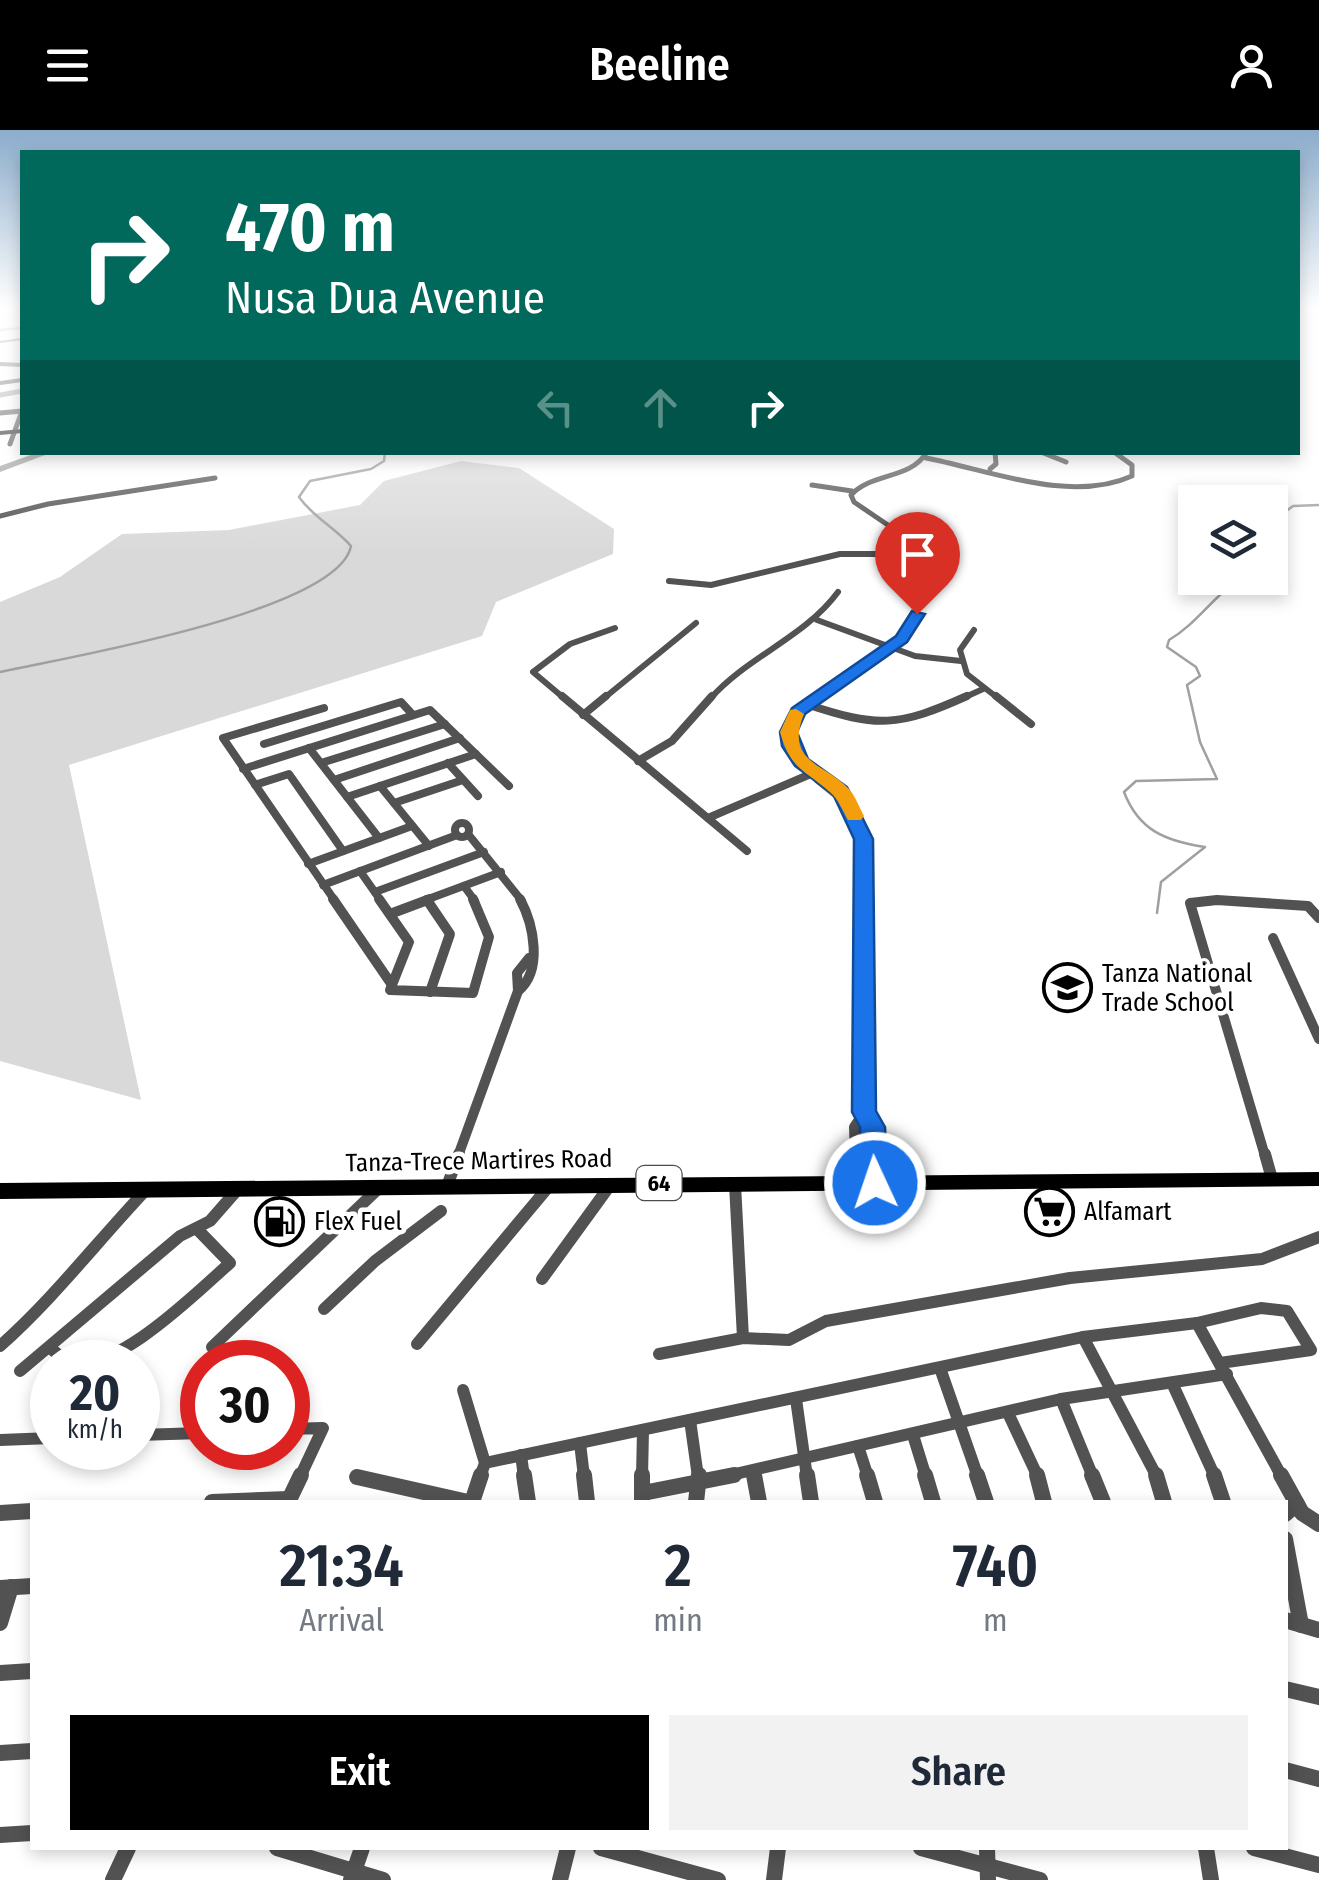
<!DOCTYPE html>
<html lang="en">
<head>
<meta charset="utf-8">
<style>
  :root { --surface:#fff; --page:#f2f2f3; --text:#1f2937; --muted:#747a83; --accent:#000 }
  body { margin:0; font-family:"Fira Sans Condensed",sans-serif; background:var(--page); color:var(--text); height:100vh; display:flex; flex-direction:column; font-size:38px; white-space:nowrap }
  * { box-sizing:border-box; margin:0 }
  p { font-size:32px; color:var(--muted) }
  .icon { flex:none; width:55px; height:55px; fill:none; stroke:currentColor; stroke-width:2; stroke-linecap:round; stroke-linejoin:round }
  .map { position:relative; flex:1; overflow:hidden }
  .side { position:absolute; left:30px; top:1370px; width:1258px; height:350px; display:flex; flex-direction:column; background:var(--surface); border-radius:0px; box-shadow:0 5px 15px #0003 }
  .side>* { flex:none }
  .top-card { position:absolute; left:20px; top:20px; width:1280px; height:305px; border-radius:0px; box-shadow:0 5px 15px #0003; background:#00695c; color:#fff; overflow:hidden }
  .fabs { position:absolute; left:1178px; top:355px; display:grid; gap:20px }
  .fabs a { display:grid; place-items:center; width:110px; height:110px; border-radius:0px; background:var(--surface); box-shadow:0 5px 15px #0003; font-size:50px }
  .speed { position:absolute; left:30px; top:1210px; display:flex; gap:20px; font-size:50px; font-weight:700; text-align:center }
  .speed>* { display:grid; place-content:center; width:130px; height:130px; border-radius:50%; background:var(--surface); box-shadow:0 5px 15px #0003; line-height:1 }
  .speed small { font-size:25px; font-weight:400 }
  .speed .limit { border:15px solid #d22; background:#fff; color:#111 }
  .pin { position:absolute; display:grid; place-items:center; width:85px; height:85px; color:#fff; margin:-102px -42px; border-radius:50% 50% 50% 0; rotate:-45deg; box-shadow:0 0 10px #0007 }
  .pin .icon { rotate:45deg }
  .me { position:absolute; width:110px; margin:-55px; rotate:357deg; stroke-linejoin:round; filter:drop-shadow(0 0 8px #0008) }
  .turn { display:flex; align-items:center; gap:35px; height:210px; padding:0 40px; font-size:45px }
  .turn .icon { width:130px; height:130px; stroke-width:2.5 }
  .turn b { display:block; font-size:70px; line-height:85px }
  .lanes { display:flex; align-items:center; height:95px; padding:0 40px; background:#0003; justify-content:center; gap:50px; direction:ltr }
  .lanes .off { opacity:.35 }
  .eta { display:flex; justify-content:space-evenly; align-items:center; height:170px; text-align:center }
  .eta b { font-size:60px; font-weight:600; line-height:70px }
  .button { display:flex; gap:20px; margin-top:auto; padding:20px 40px }
  .button a { flex:1; height:115px; border-radius:0px; background:var(--accent); color:#fff; font-size:40px; font-weight:600; line-height:115px; text-align:center }
  .button a+a { background:var(--page); color:var(--text) }
  header { display:flex; justify-content:space-between; align-items:center; height:130px; padding:0 40px; background:var(--accent); color:#fff; font-size:45px; font-weight:600 }
  .map>svg:first-child { display:block }
  .green { fill:#d9d9d9 }
  .lines { fill:none; stroke-linecap:round; stroke-linejoin:round }
  .stream { stroke:#a0a0a0; stroke-width:2.5 }
  .canal { stroke:#a0a0a0; stroke-width:5 }
  .river { fill:#a0a0a0; fill-rule:evenodd }
  .minor-far6 { stroke:#525252; stroke-width:4 }
  .minor-far5 { stroke:#525252; stroke-width:5 }
  .minor-far4 { stroke:#525252; stroke-width:6 }
  .minor-far3 { stroke:#525252; stroke-width:8 }
  .minor-far2 { stroke:#525252; stroke-width:10 }
  .minor-far1 { stroke:#525252; stroke-width:12 }
  .minor { stroke:#525252; stroke-width:16 }
  .tertiary { fill:#525252; fill-rule:evenodd }
  .secondary { fill:#1f1f1f; fill-rule:evenodd }
  .primary { fill:#000; fill-rule:evenodd }
  .route { fill:#1a73e8; stroke:#114b97; stroke-width:2.5 }
  .slow { fill:#f59e0b }
  .labels { text-anchor:middle; stroke-width:9; stroke-linejoin:round; paint-order:stroke }
  .shield { fill:#fff; stroke:#4c4c4c; stroke-width:2.5 }
  .shield-label { font-size:22px; font-weight:bold; fill:#000 }
  .poi-label { font-size:25px; fill:#000; stroke:#fff; text-anchor:start }
  .street-label { font-size:25px; fill:#000; stroke:#fff }
</style>
</head>
<body>
<header><svg class="icon" aria-label="menu" viewBox="0 0 24 24"><path d="M4 6h16M4 12h16M4 18h16"/></svg>Beeline<svg class="icon" aria-label="person" viewBox="0 0 24 24"><circle cx="12" cy="8" r="4"/><path d="M4 21q1-7 8-7t8 7"/></svg></header>
<div class="map">
<svg width="1319" height="1750" viewBox="0 0 1319 1750">
  <rect width="100%" height="100%" fill="#fff"/>
  <polygon class="green" points="461,331 519,338 614,399 613,424 496,472 482,506 69,635 141,970 0,931 0,472 60,447 122,404 229,400 360,375 384,351"/>
  <g class="lines">
    <g class="stream">
      <polyline points="0,200 22,198"/>
      <polyline points="1270,393 1293,376 1319,375"/>
      <path d="M 0,542 C 64,528 338,482 351,416 C 334,397 313,387 299,367 L 310,351 L 371,339 L 384,331 L 385,322"/>
      <path d="M 1157,783 L 1161,752 L 1205,717 C 1166,711 1139,701 1124,662 L 1136,651 L 1217,649 L 1200,612 L 1187,555 L 1200,546 L 1196,537 L 1167,517 L 1169,510 C 1193,496 1208,474 1230,456 L 1225,448"/>
    </g>
    <polyline class="canal" points="0,265 22,261"/>
    <polygon class="river" points="39,322 53,322 0,342 0,336"/>
    <g class="minor-far6">
      <polyline points="0,234 22,235"/>
      <polyline points="0,253 22,250"/>
    </g>
    <g class="minor-far5">
      <polyline points="0,283 22,281"/>
      <polyline points="10,314 22,281"/>
      <polyline points="1041,322 1066,332"/>
      <path d="M 926,328 C 989,340 1070,374 1132,346 L 1132,335 L 1114,322"/>
      <polyline points="990,339 996,334 995,322"/>
      <polyline points="812,355 852,361"/>
      <polyline points="0,386 48,374 215,348"/>
      <path d="M 907,408 L 854,372 L 851,365 C 872,342 910,350 927,322"/>
    </g>
    <g class="minor-far4">
      <polyline points="669,451 711,455 840,424 914,424"/>
      <polyline points="817,490 915,526 961,531"/>
      <polyline points="974,500 960,520 967,544 999,569"/>
      <polyline points="565,569 533,542 570,514 615,498"/>
      <polyline points="603,569 696,493"/>
      <path d="M 710,569 C 748,526 804,508 838,462"/>
      <polyline points="814,569 900,510 914,494 918,472 916,435 905,405"/>
      <polyline points="961,569 983,559"/>
    </g>
    <g class="minor-far3">
      <polyline points="562,566 747,721"/>
      <polyline points="817,566 792,594 791,614 818,650 844,671"/>
      <polyline points="996,566 1031,594"/>
      <path d="M 806,574 C 878,598 898,597 967,566"/>
      <polyline points="324,578 223,608 335,771"/>
      <polyline points="583,585 606,566"/>
      <polyline points="264,614 401,572 413,585"/>
      <polyline points="309,618 379,708"/>
      <polyline points="638,631 672,611 712,566"/>
      <polyline points="321,633 445,594"/>
      <polyline points="448,633 478,666"/>
      <polyline points="243,639 430,580 509,656"/>
      <polyline points="813,643 841,661 863,709 863,771"/>
      <polyline points="334,650 460,608"/>
      <polyline points="255,655 289,644 343,721"/>
      <polyline points="380,656 429,716"/>
      <polyline points="347,667 476,624"/>
      <polyline points="394,673 463,650"/>
      <polyline points="708,688 813,643"/>
      <circle cx="462" cy="700" r="7"/>
      <polyline points="468,704 522,771"/>
      <polyline points="308,734 412,696"/>
      <polyline points="360,741 381,771"/>
      <polyline points="323,755 457,705"/>
      <polyline points="464,756 475,771"/>
      <polyline points="375,762 484,722"/>
      <polyline points="423,771 501,742"/>
      <polyline points="1204,771 1239,771"/>
    </g>
    <g class="minor-far2">
      <polyline points="333,769 392,855"/>
      <polyline points="379,769 409,812 390,860 473,863 489,807 473,769"/>
      <polyline points="863,769 864,982 872,997 874,1026"/>
      <polyline points="427,770 450,804 430,862"/>
      <polyline points="390,784 430,769"/>
      <polyline points="1273,808 1319,909"/>
      <path d="M 518,861 C 543,841 534,795 520,769"/>
      <polyline points="458,1026 518,861 517,843 529,828"/>
      <polyline points="855,1026 854,997 864,982"/>
      <polyline points="1265,1026 1190,773 1217,770 1308,776 1319,788"/>
    </g>
    <g class="minor-far1">
      <polyline points="854,1024 855,1053"/>
      <polyline points="873,1024 875,1053"/>
      <polyline points="1265,1024 1272,1049"/>
      <polyline points="735,1054 743,1208"/>
      <polyline points="447,1056 459,1024"/>
      <polyline points="542,1149 611,1054"/>
      <polyline points="324,1179 375,1131 441,1081"/>
      <polyline points="1197,1193 1282,1347"/>
      <polyline points="1083,1207 1157,1347"/>
      <polyline points="417,1214 550,1055"/>
      <path d="M 0,1216 C 53,1169 96,1113 145,1061"/>
      <polyline points="212,1217 380,1057"/>
      <path d="M 50,1218 C 56,1222 62,1229 69,1231 C 113,1247 199,1160 230,1133 L 197,1099"/>
      <polyline points="659,1224 743,1208 789,1210 826,1191 1070,1148 1262,1129 1319,1107"/>
      <polyline points="940,1238 978,1347"/>
      <polyline points="20,1241 180,1106 210,1091 238,1059"/>
      <polyline points="1173,1255 1215,1347"/>
      <polyline points="463,1260 485,1333 480,1347"/>
      <polyline points="796,1269 807,1347"/>
      <polyline points="1061,1269 1093,1347"/>
      <polyline points="1008,1283 1038,1347"/>
      <polyline points="690,1290 698,1347"/>
      <polyline points="288,1299 323,1298 300,1347"/>
      <polyline points="138,1305 202,1303"/>
      <polyline points="913,1305 926,1347"/>
      <polyline points="0,1310 52,1308"/>
      <polyline points="580,1313 584,1347"/>
      <polyline points="858,1316 868,1347"/>
      <polyline points="521,1325 524,1347"/>
      <polyline points="485,1333 1083,1207 1197,1193 1261,1178 1287,1181 1311,1220 1220,1233"/>
      <polyline points="642,1347 643,1300"/>
      <polyline points="722,1347 1061,1269 1227,1244"/>
    </g>
    <g class="minor">
      <polyline points="524,1345 528,1372"/>
      <polyline points="584,1345 587,1372"/>
      <polyline points="754,1345 759,1372"/>
      <polyline points="807,1345 811,1372"/>
      <polyline points="867,1345 875,1372"/>
      <polyline points="925,1345 933,1372"/>
      <polyline points="977,1345 986,1372"/>
      <polyline points="1037,1345 1044,1372"/>
      <polyline points="1092,1345 1103,1372"/>
      <polyline points="1156,1345 1164,1372"/>
      <polyline points="1214,1345 1223,1372"/>
      <polyline points="1281,1345 1302,1383 1319,1394"/>
      <polyline points="357,1347 468,1372"/>
      <polyline points="643,1363 734,1345"/>
      <polyline points="212,1372 289,1369"/>
      <polyline points="288,1372 301,1345"/>
      <polyline points="472,1372 481,1345"/>
      <polyline points="642,1372 642,1345"/>
      <polyline points="696,1372 699,1345"/>
      <polyline points="0,1383 32,1381"/>
      <polyline points="1285,1384 1297,1374"/>
      <polyline points="1285,1409 1301,1495"/>
      <polyline points="0,1458 32,1456"/>
      <polyline points="1285,1490 1319,1500"/>
      <polyline points="0,1493 11,1457"/>
      <polyline points="0,1543 32,1541"/>
      <polyline points="1285,1559 1319,1567"/>
      <polyline points="0,1623 32,1621"/>
      <polyline points="1285,1640 1319,1649"/>
      <polyline points="0,1705 32,1703"/>
      <polyline points="277,1718 383,1750"/>
      <polyline points="601,1718 718,1750"/>
      <polyline points="921,1718 1040,1750"/>
      <polyline points="987,1718 988,1750"/>
      <polyline points="1206,1718 1211,1750"/>
      <polyline points="1254,1718 1319,1735"/>
      <polyline points="113,1750 128,1718"/>
      <polyline points="351,1750 362,1718"/>
      <polyline points="560,1750 568,1718"/>
      <polyline points="774,1750 778,1718"/>
    </g>
    <polygon class="tertiary" points="22,208 22,210 0,213 0,211"/>
    <polygon class="secondary" points="22,299 22,303 0,305 0,301"/>
    <polygon class="primary" points="1319,1042 1319,1056 0,1069 0,1053"/>
  </g>
  <linearGradient id="sky" x2="0" y2="1"><stop stop-color="#8baccb"/><stop offset="0.42" stop-color="#fff"/><stop offset="1" stop-color="#fff" stop-opacity="0"/></linearGradient>
  <rect width="1319" height="422" fill="url(#sky)"/>
  <polygon class="route" points="912,481 925,484 907,512 805,584 797,602 808,629 847,657 873,709 876,981 885,997 888,1053 884,1061 875,1064 865,1061 862,1053 860,997 852,982 854,709 833,664 795,636 782,616 780,602 792,578 896,506"/>
  <path class="slow" d="M 796,579 L 804,584 C 785,632 822,632 848,658 C 855,665 859,677 864,686 L 861,690 L 848,690 C 843,681 838,669 831,663 C 805,640 790,639 780,602 L 790,580 Z"/>
  <defs>
    <symbol id="school-ring" viewBox="-11 -11 22 22"><circle r="9.5" fill="#fff" stroke="#000" stroke-width="1.5"/><path d="M0-5L7-2L0 1L-7-2ZM-4 1L0 2.5L4 1V4Q0 6-4 4Z" fill="#000"/></symbol>
    <symbol id="supermarket-ring" viewBox="-11 -11 22 22"><circle r="9.5" fill="#fff" stroke="#000" stroke-width="1.5"/><path d="M-6-5.5h2.5l.6 2H6L4.5 2H-2.5L-4.4-4H-6ZM-1.5 3.2a1.3 1.3 0 1 0 .1 0ZM3 3.2a1.3 1.3 0 1 0 .1 0Z" fill="#000"/></symbol>
    <symbol id="fuel-ring" viewBox="-11 -11 22 22"><circle r="9.5" fill="#fff" stroke="#000" stroke-width="1.5"/><path d="M-5.5-6h7V0h2V4h1.3V-2.5L3-4.5l.8-.8L6-3V5H2.5V1h-1V6h-7ZM-4.2-4.7v3.2H.2V-4.7Z" fill="#000"/></symbol>
  </defs>
  <g fill-rule="evenodd">
    <use href="#school-ring" x="1040" y="830" width="55" height="55"/>
    <use href="#supermarket-ring" x="1022" y="1054" width="55" height="55"/>
    <use href="#fuel-ring" x="252" y="1064" width="55" height="55"/>
  </g>
  <g class="labels">
    <rect class="shield" x="636.5" y="1036" width="45" height="34" rx="8"/>
    <g class="shield-label">
      <text x="659" y="1061">64</text>
    </g>
    <g class="poi-label">
      <text x="1102" y="852">Tanza National<tspan x="1102" dy="29">Trade School</tspan></text>
      <text x="1084" y="1090">Alfamart</text>
      <text x="314" y="1100">Flex Fuel</text>
    </g>
    <g class="street-label">
      <text transform="translate(479 1030) rotate(-1)" y="9">Tanza-Trece Martires Road</text>
    </g>
  </g>
</svg>
<div class="fabs">
<a><svg class="icon" aria-label="layers" viewBox="0 0 24 24"><path d="M12 4l9 5-9 5-9-5zM3 14l9 5 9-5"/></svg></a>
</div>
<div class="speed"><div>20<small>km/h</small></div><div class="limit">30</div></div>
<div class="pin" style="left:917px;top:484px;background:#d93025"><svg class="icon" aria-label="arrive" viewBox="0 0 24 24"><path d="M6 21V4h12l-3 4 3 4H6"/></svg></div>
<svg class="me" style="left:875px;top:1053px" viewBox="-20 -20 40 40"><circle r="17" fill="#1a73e8" stroke="#fff" stroke-width="3"/><path d="M0-11L8 9 0 5-8 9z" fill="#fff"/></svg>
<div class="top-card">
<div class="turn"><svg class="icon" aria-label="right" viewBox="0 0 24 24"><path d="M7 20v-9h11M14 6l5 5-5 5"/></svg><div><b>470 m</b>Nusa Dua Avenue</div></div>
<div class="lanes"><svg class="icon off" aria-label="left" viewBox="0 0 24 24"><path d="M17 20v-9H6M10 6l-5 5 5 5"/></svg><svg class="icon off" aria-label="ahead" viewBox="0 0 24 24"><path d="M12 20V5M6 11l6-6 6 6"/></svg><svg class="icon" aria-label="right" viewBox="0 0 24 24"><path d="M7 20v-9h11M14 6l5 5-5 5"/></svg></div>
</div>
<section class="side">
<div class="eta">
<div><b>21:34</b><p>Arrival</p></div>
<div><b>2</b><p>min</p></div>
<div><b>740</b><p>m</p></div>
</div>
<div class="button"><a>Exit</a><a>Share</a></div>
</section>
</div>
</body>
</html>
